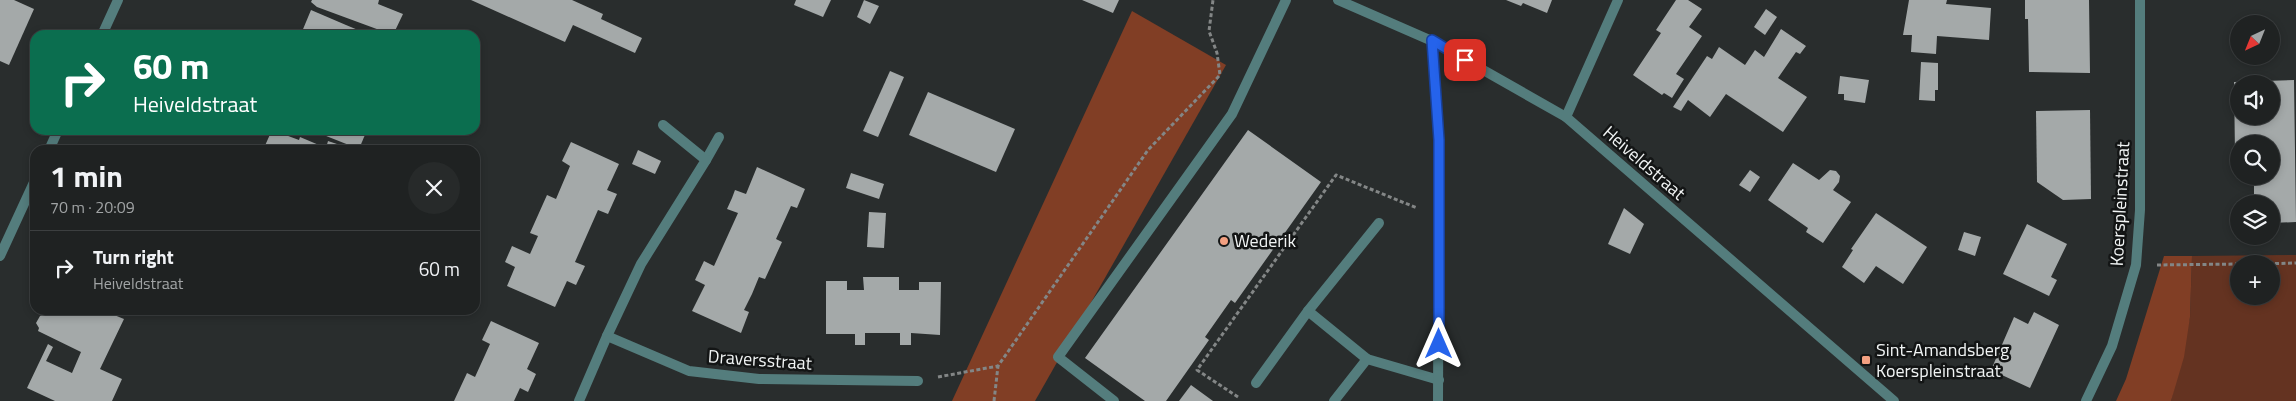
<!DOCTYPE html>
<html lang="en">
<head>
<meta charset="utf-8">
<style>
  :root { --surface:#1f2222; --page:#272a2a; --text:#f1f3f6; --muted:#a1a4a5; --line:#3c3f40 }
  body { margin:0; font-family:"Titillium Web",sans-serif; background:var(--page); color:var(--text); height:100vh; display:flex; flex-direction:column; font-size:19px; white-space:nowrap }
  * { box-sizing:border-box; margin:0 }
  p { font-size:16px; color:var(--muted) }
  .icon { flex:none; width:28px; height:28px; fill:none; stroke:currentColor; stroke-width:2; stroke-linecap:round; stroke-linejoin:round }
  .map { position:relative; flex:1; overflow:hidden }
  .sheet { position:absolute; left:30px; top:145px; width:450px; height:170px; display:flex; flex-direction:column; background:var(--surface); border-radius:15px; box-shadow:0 2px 8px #0003,0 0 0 1px var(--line) }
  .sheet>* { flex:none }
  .banner { position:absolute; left:30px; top:30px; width:450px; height:105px; border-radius:15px; box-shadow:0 2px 8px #0003,0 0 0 1px var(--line); background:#0b6e4f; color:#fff; overflow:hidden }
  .needle { width:32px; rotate:223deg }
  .buttons { position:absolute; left:2230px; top:15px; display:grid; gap:10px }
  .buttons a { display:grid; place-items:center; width:50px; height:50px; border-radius:50%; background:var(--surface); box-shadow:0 2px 8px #0003,0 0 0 1px var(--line); font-size:25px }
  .pin { position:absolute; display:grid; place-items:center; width:42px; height:42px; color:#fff; margin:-21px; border-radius:10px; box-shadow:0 2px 8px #0006 }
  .me { position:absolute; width:55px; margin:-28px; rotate:0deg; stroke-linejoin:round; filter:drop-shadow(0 0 4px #0008) }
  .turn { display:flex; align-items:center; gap:18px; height:105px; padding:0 20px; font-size:22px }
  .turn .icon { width:65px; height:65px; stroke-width:2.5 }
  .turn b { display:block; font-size:35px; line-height:42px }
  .round { display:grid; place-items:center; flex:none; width:52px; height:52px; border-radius:26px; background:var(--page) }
  .headline { display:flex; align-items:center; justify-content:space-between; height:85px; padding:0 20px }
  h1 { font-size:30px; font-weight:700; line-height:38px }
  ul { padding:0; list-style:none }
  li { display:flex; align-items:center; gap:15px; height:75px; padding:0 20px; border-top:1px solid var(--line) }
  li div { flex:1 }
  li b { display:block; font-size:19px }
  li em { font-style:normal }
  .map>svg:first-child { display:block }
  .green { fill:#643321; fill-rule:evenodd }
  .forest { fill:#813e25 }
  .building { fill:#a4a9a9; fill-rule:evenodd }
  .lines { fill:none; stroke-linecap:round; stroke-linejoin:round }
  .path { stroke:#838686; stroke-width:3; stroke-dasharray:4 2.5; stroke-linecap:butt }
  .service { stroke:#547d7d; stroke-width:10 }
  .minor { stroke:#547d7d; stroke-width:10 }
  .route-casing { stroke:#184099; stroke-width:12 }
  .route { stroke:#2563eb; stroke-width:9 }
  .poi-dot { fill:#f3a081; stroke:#131515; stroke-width:2 }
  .labels { text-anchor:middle; stroke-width:5; stroke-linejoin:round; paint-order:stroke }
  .street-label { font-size:18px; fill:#f1f4f4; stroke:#131515 }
  .poi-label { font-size:18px; fill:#f1f4f4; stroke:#131515; text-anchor:start }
</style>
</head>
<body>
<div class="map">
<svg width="2296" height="401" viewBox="0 0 2296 401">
  <rect width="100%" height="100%" fill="#292d2d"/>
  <path class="green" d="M 2296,255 L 2296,401 L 2171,401 L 2190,317 L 2192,256 ZM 2239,264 L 2271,264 L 2271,296 L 2239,296 Z"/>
  <g class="forest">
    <polygon points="1132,11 1226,65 1035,401 952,401"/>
    <polygon points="2164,256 2192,256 2190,317 2184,357 2171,401 2116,401 2126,379"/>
  </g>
  <g class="building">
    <polygon points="0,0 14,0 34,9 9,65 0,61"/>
    <polygon points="312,0 379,0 378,4 403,14 393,35 317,7 311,2"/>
    <polygon points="471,0 572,0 603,14 601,19 642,38 635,53 573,25 565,42"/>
    <polygon points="796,0 831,0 823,17 794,5"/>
    <polygon points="864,0 879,6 870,24 857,17"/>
    <polygon points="1082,0 1119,0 1113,13"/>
    <polygon points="1506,0 1552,0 1547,13 1523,3 1521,6"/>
    <polygon points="1676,0 1688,0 1702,9 1689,27 1702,36 1676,74 1684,79 1672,98 1664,93 1662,95 1633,75 1661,33 1656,30"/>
    <polygon points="1909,0 1947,0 1946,4 1991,8 1989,40 1937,36 1936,54 1911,52 1912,35 1903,35"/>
    <polygon points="2025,0 2089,0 2090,73 2029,72 2028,19 2025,19"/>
    <polygon points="1766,9 1777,17 1765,35 1754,27"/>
    <polygon points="311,10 346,25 370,35 301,34"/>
    <polygon points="1781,29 1806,46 1800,54 1796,52 1778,78 1807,97 1783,132 1726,94 1710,117 1688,100 1681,111 1673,107 1707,56 1712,59 1719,47 1745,65 1755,50 1764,57"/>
    <polygon points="1921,62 1938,63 1938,90 1935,90 1935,101 1919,100"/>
    <polygon points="890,71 904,77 878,137 863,131"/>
    <polygon points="1840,76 1869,80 1865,103 1844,100 1844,94 1838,94"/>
    <path d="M 2294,80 L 2296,222 L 2271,223 L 2271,204 L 2254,204 L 2254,176 L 2271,176 L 2271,144 L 2239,144 L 2239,154 L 2235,154 L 2234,82 ZM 2239,84 L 2271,84 L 2271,116 L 2239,116 Z"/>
    <polygon points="928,92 1015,129 996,172 909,135"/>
    <polygon points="2090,110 2091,199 2063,200 2037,182 2036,111"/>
    <polygon points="272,130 299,140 300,137 326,148 328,141 346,147 344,150 263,150"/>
    <polygon points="311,130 367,130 359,149"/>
    <polygon points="1248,130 1321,182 1235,303 1231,300 1205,337 1209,340 1166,401 1145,401 1085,358"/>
    <polygon points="571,142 619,164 607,190 617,194 608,214 598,210 575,262 585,266 576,285 567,281 555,307 507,286 515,267 505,262 512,246 530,254 538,236 530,233 547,195 556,199 570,166 562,161"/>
    <polygon points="638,150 661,161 655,174 632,164"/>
    <polygon points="1793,163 1819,180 1830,170 1836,171 1840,176 1839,182 1833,190 1851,202 1823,243 1806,232 1808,228 1768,200"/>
    <polygon points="757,167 805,189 797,208 791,206 776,239 782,242 765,279 759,277 752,294 744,310 749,312 741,333 692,311 705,285 695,280 704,261 714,266 738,213 727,209 732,198 735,190 746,194"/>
    <polygon points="1750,170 1760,177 1750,192 1739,185"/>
    <polygon points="851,173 884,184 879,199 846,188"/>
    <polygon points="1624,208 1644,224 1630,254 1608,244"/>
    <polygon points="869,212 886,213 884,248 867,247"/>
    <polygon points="1876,213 1927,247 1903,284 1876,266 1864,283 1842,267 1853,250 1851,249"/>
    <polygon points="2027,224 2067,244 2051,277 2057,280 2049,296 2003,274"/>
    <polygon points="1964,232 1981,237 1975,256 1958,250"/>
    <polygon points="863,277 899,277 899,290 919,290 919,282 941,282 940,335 911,333 911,345 900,345 900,333 865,333 865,345 855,345 855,334 826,334 826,281 847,281 847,290 864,290"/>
    <polygon points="57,310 94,310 100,312 102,310 124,319 100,369 122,379 112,401 55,401 27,388 48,344 53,347 46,361 72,373 81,352 38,331 39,328 36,323 40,316 45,314 47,311 55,314"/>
    <polygon points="2034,312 2059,325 2030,388 1991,370 2014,317 2028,324"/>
    <polygon points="491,321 539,343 527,369 536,374 528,392 520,388 514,401 454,401 467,373 475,377 490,344 482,340"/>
    <polygon points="1191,385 1213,401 1179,401"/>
  </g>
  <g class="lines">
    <g class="path">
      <polyline points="2262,264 2296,263"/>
      <polyline points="2157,265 2239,264"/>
      <polyline points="938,377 998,366 1148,150 1220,75 1217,53 1209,31 1213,0"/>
      <polyline points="1238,397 1197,370 1336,175 1417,208"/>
      <polyline points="994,401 998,366"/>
    </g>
    <g class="service">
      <polyline points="1308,311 1379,223"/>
      <polyline points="1256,383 1308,311 1367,359"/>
      <polyline points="1114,401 1058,357 1232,114 1286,0"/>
      <polyline points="1334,401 1367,359 1439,380"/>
    </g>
    <g class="minor">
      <polyline points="1338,0 1432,41 1566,117 1894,401"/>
      <polyline points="102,35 118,0"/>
      <polyline points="1432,41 1439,140 1438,401"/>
      <polyline points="1566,117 1618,0"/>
      <polyline points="49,150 58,130"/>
      <polyline points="706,160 719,137"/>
      <polyline points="0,256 35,180"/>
      <polyline points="607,336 689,371 759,379 918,381"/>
      <polyline points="579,401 607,336 641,264 706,160 663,125"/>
      <polyline points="2086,401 2112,346 2136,265 2140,210 2140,0"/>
    </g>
  </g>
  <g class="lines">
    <defs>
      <polyline id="route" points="1439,344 1439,140 1432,40 1465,60"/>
    </defs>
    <use href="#route" class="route-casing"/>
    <use href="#route" class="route"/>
  </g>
  <g class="poi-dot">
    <circle cx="1224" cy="241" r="5"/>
    <rect x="1861" y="355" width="10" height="10" rx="2.5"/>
  </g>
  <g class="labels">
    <g class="street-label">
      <text transform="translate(1644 163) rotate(41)" y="6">Heiveldstraat</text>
      <text transform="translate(2120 204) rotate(-87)" y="6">Koerspleinstraat</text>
      <text transform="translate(760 360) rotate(4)" y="6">Draversstraat</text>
    </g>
    <g class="poi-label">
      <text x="1234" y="247">Wederik</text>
      <text x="1876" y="356">Sint-Amandsberg<tspan x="1876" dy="21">Koerspleinstraat</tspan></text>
    </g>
  </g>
</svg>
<div class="buttons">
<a><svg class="needle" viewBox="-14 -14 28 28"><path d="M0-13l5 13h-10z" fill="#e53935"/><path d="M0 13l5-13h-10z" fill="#a1a4a5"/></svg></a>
<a><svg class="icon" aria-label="sound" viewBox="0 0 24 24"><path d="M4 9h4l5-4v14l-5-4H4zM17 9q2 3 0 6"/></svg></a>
<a><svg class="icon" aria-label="search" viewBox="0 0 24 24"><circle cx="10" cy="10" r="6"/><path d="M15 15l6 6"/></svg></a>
<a><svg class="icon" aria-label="layers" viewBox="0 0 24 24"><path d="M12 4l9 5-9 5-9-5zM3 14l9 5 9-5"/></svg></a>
<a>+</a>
</div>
<div class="pin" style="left:1465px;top:60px;background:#d93025"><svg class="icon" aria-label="arrive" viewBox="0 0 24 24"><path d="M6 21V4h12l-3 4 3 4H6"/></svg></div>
<svg class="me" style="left:1439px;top:344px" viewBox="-20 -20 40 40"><path d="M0-17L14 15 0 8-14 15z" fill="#2563eb" stroke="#fff" stroke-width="4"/></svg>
<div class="banner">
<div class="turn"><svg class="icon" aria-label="right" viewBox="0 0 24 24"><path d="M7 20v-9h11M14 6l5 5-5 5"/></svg><div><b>60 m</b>Heiveldstraat</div></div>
</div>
<section class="sheet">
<div class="headline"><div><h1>1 min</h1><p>70 m · 20:09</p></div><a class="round"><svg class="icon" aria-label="close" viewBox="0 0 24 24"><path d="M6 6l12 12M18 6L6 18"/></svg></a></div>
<ul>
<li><svg class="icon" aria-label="right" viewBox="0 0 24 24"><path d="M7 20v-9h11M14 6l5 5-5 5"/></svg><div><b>Turn right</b><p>Heiveldstraat</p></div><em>60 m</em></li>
</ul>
</section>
</div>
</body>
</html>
